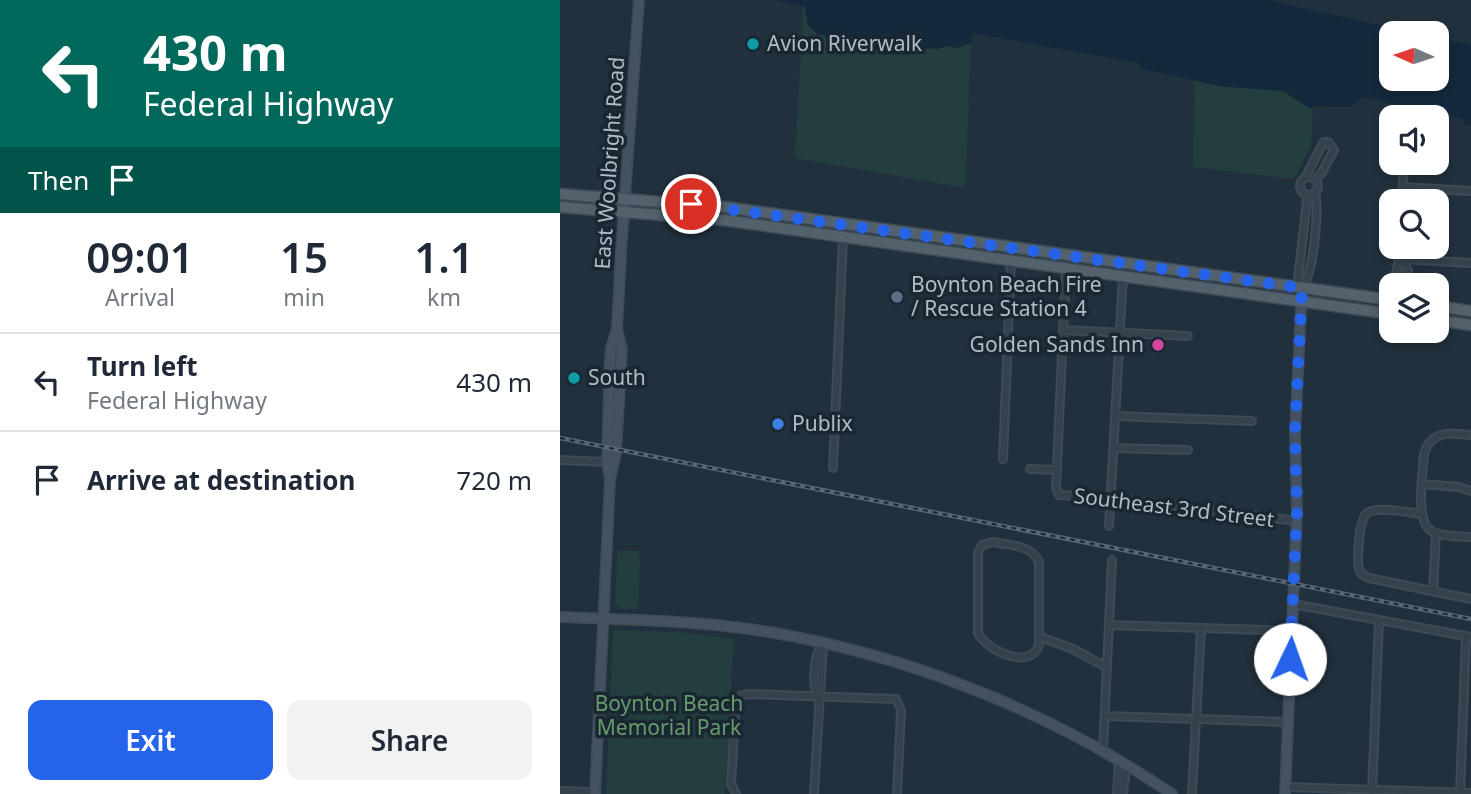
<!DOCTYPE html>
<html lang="en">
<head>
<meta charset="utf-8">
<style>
  :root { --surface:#fff; --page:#f2f2f3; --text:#1f2937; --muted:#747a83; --line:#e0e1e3; --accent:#2563eb }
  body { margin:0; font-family:"Noto Sans",sans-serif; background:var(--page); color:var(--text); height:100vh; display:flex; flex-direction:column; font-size:26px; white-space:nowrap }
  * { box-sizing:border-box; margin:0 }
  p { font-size:23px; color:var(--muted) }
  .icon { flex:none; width:38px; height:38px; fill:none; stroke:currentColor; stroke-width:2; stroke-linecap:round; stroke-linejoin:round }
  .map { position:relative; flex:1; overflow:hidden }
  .drawer { display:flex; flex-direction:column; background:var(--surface); width:560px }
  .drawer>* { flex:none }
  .hud { background:#00695c; color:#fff; overflow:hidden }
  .needle { width:46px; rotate:273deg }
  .fabs { position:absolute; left:819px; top:21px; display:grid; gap:14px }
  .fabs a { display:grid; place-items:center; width:70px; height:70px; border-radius:14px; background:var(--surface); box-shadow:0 4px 10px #0003; font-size:35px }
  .pin { position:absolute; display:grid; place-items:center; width:60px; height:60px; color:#fff; margin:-30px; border:4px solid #fff; border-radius:50%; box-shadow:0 2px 7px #0007 }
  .me { position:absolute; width:77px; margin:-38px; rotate:3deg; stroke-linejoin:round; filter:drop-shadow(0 0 5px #0008) }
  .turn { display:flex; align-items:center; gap:24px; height:147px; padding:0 28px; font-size:32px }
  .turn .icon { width:91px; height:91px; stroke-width:2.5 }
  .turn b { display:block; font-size:49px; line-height:60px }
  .then { display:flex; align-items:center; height:66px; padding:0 28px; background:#0003; gap:14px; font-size:26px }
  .eta { display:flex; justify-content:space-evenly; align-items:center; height:119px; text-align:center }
  .eta b { font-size:42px; font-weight:600; line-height:49px }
  .button { display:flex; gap:14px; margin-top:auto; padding:14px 28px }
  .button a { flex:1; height:80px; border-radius:14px; background:var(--accent); color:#fff; font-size:28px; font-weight:600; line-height:80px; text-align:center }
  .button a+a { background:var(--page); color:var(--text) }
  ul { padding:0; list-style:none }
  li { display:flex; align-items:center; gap:21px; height:98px; padding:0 28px; border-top:2px solid var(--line) }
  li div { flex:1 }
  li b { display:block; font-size:26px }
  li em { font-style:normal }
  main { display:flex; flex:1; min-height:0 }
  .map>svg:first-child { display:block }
  .green { fill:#233e3e }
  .water { fill:#14293c }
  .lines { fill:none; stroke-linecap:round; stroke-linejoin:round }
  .street-casing { stroke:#3e4b56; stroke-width:10 }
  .secondary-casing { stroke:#3e4b56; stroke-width:12 }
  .primary-casing { stroke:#3e4b56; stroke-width:13 }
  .street { stroke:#35424d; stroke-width:6 }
  .secondary { stroke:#435161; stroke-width:9 }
  .primary { stroke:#53616d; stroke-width:10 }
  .rail-casing { stroke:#576775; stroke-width:4.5 }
  .rail { stroke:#1a2732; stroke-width:2; stroke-dasharray:5; stroke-linecap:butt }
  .route { stroke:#2563eb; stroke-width:12; stroke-dasharray:0 21.6 }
  .culture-dot { fill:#0f9aa8; stroke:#1a2732; stroke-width:2.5 }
  .service-dot { fill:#5c6f8a; stroke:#1a2732; stroke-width:2.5 }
  .hotel-dot { fill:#d1479c; stroke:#1a2732; stroke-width:2.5 }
  .shop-dot { fill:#3f7fe0; stroke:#1a2732; stroke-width:2.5 }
  .labels { text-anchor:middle; stroke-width:7; stroke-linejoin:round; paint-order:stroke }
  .poi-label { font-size:21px; fill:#b0bdc9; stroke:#1a2732; text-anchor:start }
  .street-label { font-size:21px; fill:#b0bdc9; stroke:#1a2732 }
  .park-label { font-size:21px; fill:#669c6c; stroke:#1a2732 }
</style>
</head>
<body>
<main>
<section class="drawer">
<div class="hud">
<div class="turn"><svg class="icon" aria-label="left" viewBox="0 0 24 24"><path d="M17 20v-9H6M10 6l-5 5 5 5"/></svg><div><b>430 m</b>Federal Highway</div></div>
<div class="then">Then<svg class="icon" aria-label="arrive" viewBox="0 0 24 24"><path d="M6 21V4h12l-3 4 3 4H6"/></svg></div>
</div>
<div class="eta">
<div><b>09:01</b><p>Arrival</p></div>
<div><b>15</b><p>min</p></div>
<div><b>1.1</b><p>km</p></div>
</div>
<ul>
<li><svg class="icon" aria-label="left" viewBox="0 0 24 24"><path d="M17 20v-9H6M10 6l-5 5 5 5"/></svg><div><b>Turn left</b><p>Federal Highway</p></div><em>430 m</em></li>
<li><svg class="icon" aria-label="arrive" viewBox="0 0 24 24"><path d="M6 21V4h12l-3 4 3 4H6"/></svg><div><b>Arrive at destination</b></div><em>720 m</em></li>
</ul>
<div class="button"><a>Exit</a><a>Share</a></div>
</section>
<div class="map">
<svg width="911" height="794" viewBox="0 0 911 794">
  <rect width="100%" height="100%" fill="#21303d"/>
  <g class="green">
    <polygon points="243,6 245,6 248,25 273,41 277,38 282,43 340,50 347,55 368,48 377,49 388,46 398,48 411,43 405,188 235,158"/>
    <polygon points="635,80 660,86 723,91 753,108 751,145 736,176 732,179 633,167"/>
    <polygon points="58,550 80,551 78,609 62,609 55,603"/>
    <polygon points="53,630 118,632 174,639 165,794 46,794"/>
  </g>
  <path class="water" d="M 213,0 L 707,0 L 855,33 L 831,33 L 831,79 L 877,79 L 877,38 L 911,45 L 911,126 L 904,124 L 904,119 L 803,97 L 794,103 L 794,107 L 753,106 L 753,108 L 749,108 L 723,91 L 659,86 L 580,68 L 579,63 L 412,33 L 411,43 L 398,48 L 388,46 L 377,49 L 368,48 L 346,55 L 340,50 L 339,53 L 325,55 C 312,41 290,50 277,38 L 273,41 L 262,34 L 258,35 L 248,25 L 245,6 Z"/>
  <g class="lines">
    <defs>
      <g id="street">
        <circle cx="749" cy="186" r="9"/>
        <polyline points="745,178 762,145 764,142 768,142 774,150 761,174 754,179"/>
        <polyline points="843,187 911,191"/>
        <polyline points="842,201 844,163"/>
        <polyline points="841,259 911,263"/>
        <polyline points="841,259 848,270 846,285"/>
        <polyline points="506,268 496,487 499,495 551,498 737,521"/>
        <polyline points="834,285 841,247"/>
        <path d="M 742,288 C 754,273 759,211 755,192"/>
        <polyline points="742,288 738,279 747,200 746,194"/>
        <polyline points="503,330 628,336"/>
        <polyline points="556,416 692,421"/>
        <path d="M 911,435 C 890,433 871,430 864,454 C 863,472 854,524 873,532 C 883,537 900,536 911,537"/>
        <polyline points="554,448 628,450"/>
        <polyline points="443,459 451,260"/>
        <polyline points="0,460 47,462"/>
        <polyline points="273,468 283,237"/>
        <polyline points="470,469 497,470"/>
        <polyline points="862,484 899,487 911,491"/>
        <path d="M 861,514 C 848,512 817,506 807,513 C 799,519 796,562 800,571 C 802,576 805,576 809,578 L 911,599"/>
        <polyline points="549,526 563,276"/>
        <path d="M 432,542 C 449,545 472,545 479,562 L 479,645 C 470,672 425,649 418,633 L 418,552 L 422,545 Z"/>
        <polyline points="873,591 876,533"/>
        <polyline points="733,604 911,637"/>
        <polyline points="549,625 732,631"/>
        <polyline points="480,637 513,649 546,667"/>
        <path d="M 258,696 C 251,684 254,656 262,644"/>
        <polyline points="545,716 728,722"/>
        <polyline points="543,750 552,560"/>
        <polyline points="725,787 911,793"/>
        <polyline points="0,791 35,792"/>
        <polyline points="176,794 171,784 176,702 180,696 187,694 336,699 341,710 337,794"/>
        <polyline points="254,794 263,643"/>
        <polyline points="557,794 559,760"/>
        <polyline points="563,794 566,764"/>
        <polyline points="632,794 641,628"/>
        <polyline points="812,794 819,621"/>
        <polyline points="900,794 906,636"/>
      </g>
      <g id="secondary">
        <polyline points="50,480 56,453 62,349 57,329 61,252 79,0"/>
        <path d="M 0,617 C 65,620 131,620 196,630 C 344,653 488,710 612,794"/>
        <polyline points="35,794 50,480 47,462 50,360 51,348 56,332"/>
        <polyline points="725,794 737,511 735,433 742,288"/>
      </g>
      <g id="primary">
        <polyline points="0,194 165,207 831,300"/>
        <polyline points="0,207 163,220 831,314"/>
        <polyline points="877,306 911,311"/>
        <polyline points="877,320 911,325"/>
      </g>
    </defs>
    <use href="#street" class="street-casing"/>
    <use href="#secondary" class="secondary-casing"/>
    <use href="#primary" class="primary-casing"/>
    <use href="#street" class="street"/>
    <use href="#secondary" class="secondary"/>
    <use href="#primary" class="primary"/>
    <defs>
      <polyline id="rail" points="0,438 911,619"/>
    </defs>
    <use href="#rail" class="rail-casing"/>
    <use href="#rail" class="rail"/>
  </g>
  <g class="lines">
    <polyline class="route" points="131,204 742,288 735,433 737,511 730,659"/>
  </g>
  <g class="culture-dot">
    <circle cx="193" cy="44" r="7"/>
    <circle cx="14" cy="378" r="7"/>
  </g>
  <circle class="service-dot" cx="337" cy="297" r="7"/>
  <circle class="hotel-dot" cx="598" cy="345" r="7"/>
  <circle class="shop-dot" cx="218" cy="424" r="7"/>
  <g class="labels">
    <g class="poi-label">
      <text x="207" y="51">Avion Riverwalk</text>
      <text x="351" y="292">Boynton Beach Fire<tspan x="351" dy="24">/ Rescue Station 4</tspan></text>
      <text x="584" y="352" text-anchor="end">Golden Sands Inn</text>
      <text x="28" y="385">South</text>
      <text x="232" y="431">Publix</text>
    </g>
    <g class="street-label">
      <text transform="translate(50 163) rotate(-86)" y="7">East Woolbright Road</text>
      <text transform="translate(614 508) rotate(7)" y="7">Southeast 3rd Street</text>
    </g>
    <g class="park-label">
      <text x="109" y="711">Boynton Beach<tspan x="109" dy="24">Memorial Park</tspan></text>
    </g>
  </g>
</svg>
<div class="fabs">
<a><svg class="needle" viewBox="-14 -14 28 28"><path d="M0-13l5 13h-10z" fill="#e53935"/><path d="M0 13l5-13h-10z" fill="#747a83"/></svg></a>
<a><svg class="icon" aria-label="sound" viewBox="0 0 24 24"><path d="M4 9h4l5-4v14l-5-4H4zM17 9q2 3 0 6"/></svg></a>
<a><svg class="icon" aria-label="search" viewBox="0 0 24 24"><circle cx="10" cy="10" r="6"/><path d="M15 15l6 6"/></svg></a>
<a><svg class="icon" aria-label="layers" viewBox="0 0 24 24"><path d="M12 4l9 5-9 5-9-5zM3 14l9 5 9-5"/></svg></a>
</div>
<div class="pin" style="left:131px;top:204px;background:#d93025"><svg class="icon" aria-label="arrive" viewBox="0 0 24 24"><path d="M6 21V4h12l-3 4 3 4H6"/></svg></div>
<svg class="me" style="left:730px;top:659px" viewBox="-20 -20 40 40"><circle r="19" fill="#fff"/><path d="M0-13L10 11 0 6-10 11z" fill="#2563eb"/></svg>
</div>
</main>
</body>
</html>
